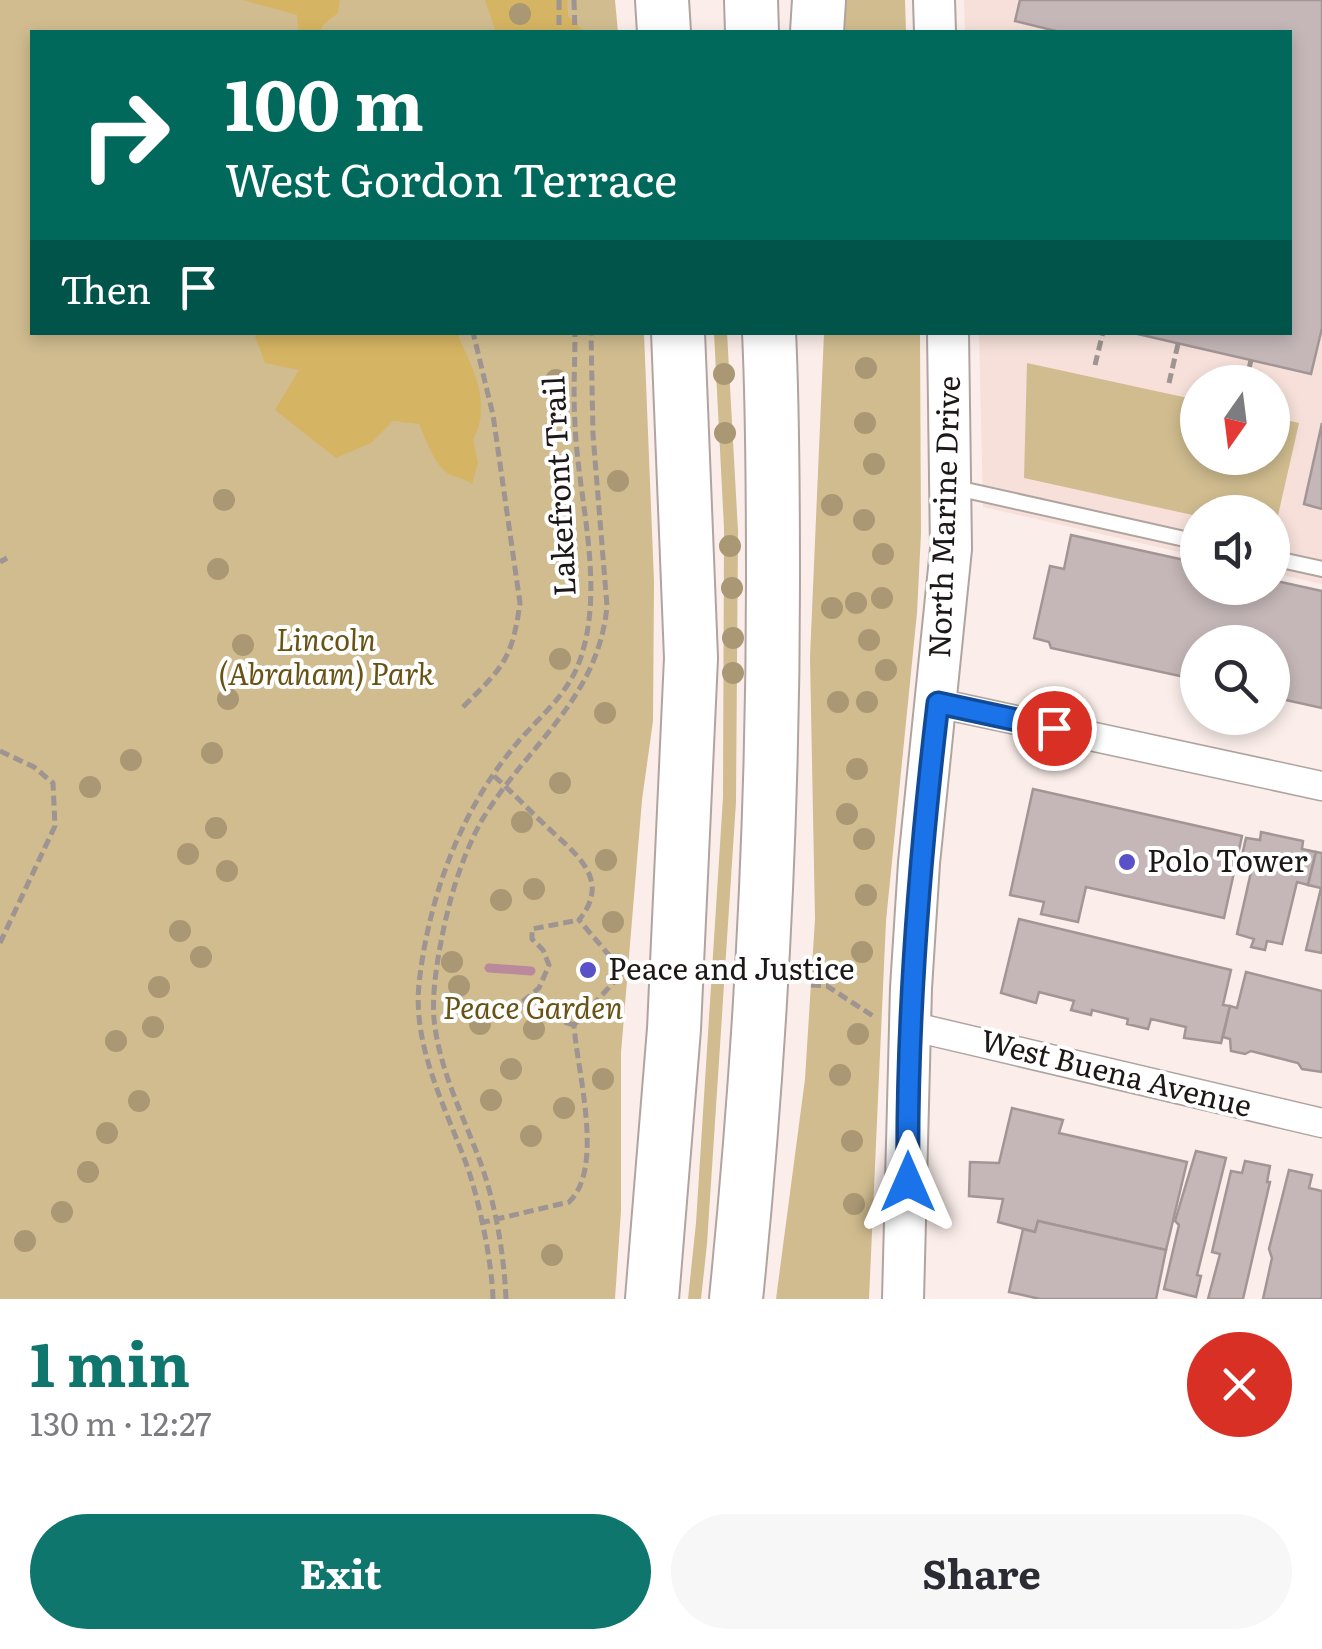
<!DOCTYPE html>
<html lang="en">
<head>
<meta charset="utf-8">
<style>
  :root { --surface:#fff; --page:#f7f7f7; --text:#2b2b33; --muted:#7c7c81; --accent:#0f766e }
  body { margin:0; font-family:Literata,serif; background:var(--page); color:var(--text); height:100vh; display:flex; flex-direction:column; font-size:38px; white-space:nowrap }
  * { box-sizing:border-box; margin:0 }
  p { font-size:32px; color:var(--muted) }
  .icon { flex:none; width:55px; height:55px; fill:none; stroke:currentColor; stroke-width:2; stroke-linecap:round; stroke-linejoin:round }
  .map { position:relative; height:1299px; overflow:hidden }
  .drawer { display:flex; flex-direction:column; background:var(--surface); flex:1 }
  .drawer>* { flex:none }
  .top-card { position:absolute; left:30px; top:30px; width:1262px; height:305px; border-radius:0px; box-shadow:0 5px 15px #0003; background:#00695c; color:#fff; overflow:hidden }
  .needle { width:65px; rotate:194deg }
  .fabs { position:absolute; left:1180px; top:365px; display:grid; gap:20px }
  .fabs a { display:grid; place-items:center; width:110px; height:110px; border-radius:50%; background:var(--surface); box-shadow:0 5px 15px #0003; font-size:50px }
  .pin { position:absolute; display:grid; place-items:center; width:85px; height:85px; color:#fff; margin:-42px; border:5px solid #fff; border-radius:50%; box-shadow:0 2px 10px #0007 }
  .me { position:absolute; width:110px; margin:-55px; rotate:0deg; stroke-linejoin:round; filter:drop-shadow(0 0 8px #0008) }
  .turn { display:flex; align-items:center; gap:35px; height:210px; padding:0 30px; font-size:45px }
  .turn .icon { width:130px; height:130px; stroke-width:2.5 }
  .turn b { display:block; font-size:70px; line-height:85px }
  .then { display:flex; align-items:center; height:95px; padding:0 30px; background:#0003; gap:20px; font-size:38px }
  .round { display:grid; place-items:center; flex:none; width:105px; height:105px; border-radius:52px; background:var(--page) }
  .headline { display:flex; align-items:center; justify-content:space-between; height:170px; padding:0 30px }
  h1 { font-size:60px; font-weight:700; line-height:75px; color:var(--accent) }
  .button { display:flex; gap:20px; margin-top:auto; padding:20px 30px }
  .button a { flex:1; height:115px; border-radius:60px; background:var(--accent); color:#fff; font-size:40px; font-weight:700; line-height:115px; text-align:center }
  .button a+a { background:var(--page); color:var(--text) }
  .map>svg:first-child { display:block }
  .built { fill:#f6e0d9; fill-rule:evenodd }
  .green { fill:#d0bc8f }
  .forest { fill:#d5b463 }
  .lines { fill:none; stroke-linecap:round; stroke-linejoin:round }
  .stream { stroke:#ba899c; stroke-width:9 }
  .building { fill:#c5b7b7; stroke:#a29595; stroke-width:2.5 }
  .lane-casing { stroke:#b0a4a0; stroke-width:18 }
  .street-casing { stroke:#b0a4a0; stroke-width:31 }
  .secondary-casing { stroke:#b0a4a0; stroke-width:44 }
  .highway-casing { stroke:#b0a4a0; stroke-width:56 }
  .path { stroke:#9e9491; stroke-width:5; stroke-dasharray:10 5; stroke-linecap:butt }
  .lane { stroke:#fff; stroke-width:14 }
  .street { stroke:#fff; stroke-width:28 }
  .secondary { stroke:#fff; stroke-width:40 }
  .highway { stroke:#fff; stroke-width:52 }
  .tree { fill:#aa9874 }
  .route-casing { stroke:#114b97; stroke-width:25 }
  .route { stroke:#1a73e8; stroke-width:18 }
  .poi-dot { fill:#5a51c9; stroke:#fff; stroke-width:4 }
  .labels { text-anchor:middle; stroke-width:8; stroke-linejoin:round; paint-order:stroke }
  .street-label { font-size:30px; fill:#1d1817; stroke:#fff }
  .park-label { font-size:30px; font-style:italic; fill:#685214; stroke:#fff }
  .poi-label { font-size:30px; fill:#1d1817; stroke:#fff; text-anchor:start }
</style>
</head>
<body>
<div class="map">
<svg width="1322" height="1299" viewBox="0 0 1322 1299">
  <rect width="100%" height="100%" fill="#fbeeea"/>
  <path class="built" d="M 964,0 L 1322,0 L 1322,584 L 1273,573 L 1272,512 L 1198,512 L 1197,556 L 983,507 L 979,333 L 1290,332 L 1290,32 L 965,32 ZM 1198,382 L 1272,382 L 1272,458 L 1198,458 Z"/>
  <g class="green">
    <polygon points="0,0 615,0 618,32 32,32 32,332 644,333 654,581 653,721 642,800 621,1053 621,1211 615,1299 0,1299"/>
    <polygon points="837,0 905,0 906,32 835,32"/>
    <polygon points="727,332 738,531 736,802 707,1244 701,1299 688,1299 696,1223 723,797 724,528 714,333"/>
    <polygon points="824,333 920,333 921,533 917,613 886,921 869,1299 776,1299 805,1079 815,919 810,657"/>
    <polygon points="1027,363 1197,400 1198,458 1272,458 1273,417 1299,423 1274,533 1272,512 1198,512 1197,516 1024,478"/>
  </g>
  <g class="forest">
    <polygon points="243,0 340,0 338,13 323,25 320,32 299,32 297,15"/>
    <polygon points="485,0 567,0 568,16 585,32 496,32"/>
    <path d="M 254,333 L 457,333 C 472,368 493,403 473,440 L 478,463 L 472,484 C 464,478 456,478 449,474 C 434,465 426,439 419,424 L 393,421 L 371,443 L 336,458 L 275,410 L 299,370 L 265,363 Z"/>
  </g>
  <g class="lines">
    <polyline class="stream" points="489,968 531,971"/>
  </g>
  <g class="building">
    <polygon points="1020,0 1322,0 1322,328 1311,374 1129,332 1290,332 1290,32 1060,32 1015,21"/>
    <polygon points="1322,423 1322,509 1304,504"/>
    <polygon points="1071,535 1198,563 1198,588 1272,588 1272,580 1322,591 1322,708 1272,697 1272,642 1198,642 1198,680 1051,648 1049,642 1034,638 1050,566 1064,569"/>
    <polygon points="1033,789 1242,836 1224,918 1086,887 1078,922 1041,914 1044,902 1010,895"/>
    <polygon points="1261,832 1303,841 1302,849 1316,852 1308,885 1297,882 1282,944 1267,941 1265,950 1251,947 1254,939 1237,934 1251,872 1239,869 1246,838 1260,840"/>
    <polygon points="1316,852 1322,853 1322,953 1306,950 1321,888 1308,885"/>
    <polygon points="1019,919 1231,970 1223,1005 1230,1006 1221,1043 1184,1038 1186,1027 1151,1019 1148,1029 1127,1024 1128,1019 1092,1010 1091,1015 1071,1010 1074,1001 1039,992 1036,1003 1001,993"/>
    <polygon points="1246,972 1322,991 1322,1072 1302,1069 1298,1063 1251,1051 1245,1054 1231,1051 1230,1039 1223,1037 1230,1006 1237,1008"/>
    <polygon points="1012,1108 1063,1120 1059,1133 1187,1162 1166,1250 1038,1221 1035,1232 998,1222 1003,1199 969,1196 970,1162 999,1163"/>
    <polygon points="1196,1151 1226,1158 1197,1275 1201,1276 1196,1297 1164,1289 1179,1225 1175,1221"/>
    <polygon points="1245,1161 1270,1166 1267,1182 1270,1182 1243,1299 1208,1299 1220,1254 1212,1252 1231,1171 1242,1173"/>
    <polygon points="1289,1170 1312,1175 1309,1188 1322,1191 1322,1299 1263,1299 1272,1258 1269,1249"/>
    <polygon points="1038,1221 1166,1250 1156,1299 1040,1299 1009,1292 1023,1229 1035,1232"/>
  </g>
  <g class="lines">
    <defs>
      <g id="lane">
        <polyline points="952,487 1198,542"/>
        <polyline points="1272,558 1322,569"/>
      </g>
      <g id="street">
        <polyline points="937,703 1322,786"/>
        <polyline points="910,1026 1322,1123"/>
      </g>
      <g id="secondary">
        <polyline points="934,0 935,32"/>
        <polyline points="903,1299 911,988 919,863 951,549 948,332"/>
      </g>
      <g id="highway">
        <polyline points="662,0 664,32"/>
        <polyline points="751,0 752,32"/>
        <polyline points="817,32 819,0"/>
        <polyline points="652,1299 674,1029 691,658 678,332"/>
        <path d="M 736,1299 C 760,1060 773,822 773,582 C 773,499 773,416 769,332"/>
      </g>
    </defs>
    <use href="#lane" class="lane-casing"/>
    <use href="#street" class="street-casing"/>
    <use href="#secondary" class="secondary-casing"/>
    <use href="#highway" class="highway-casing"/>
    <g class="path">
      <polyline points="559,0 559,32"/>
      <polyline points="574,0 575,32"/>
      <polyline points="1095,365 1103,332"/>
      <polyline points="1246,382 1251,360"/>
      <polyline points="1169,383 1178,344"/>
      <polyline points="0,562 7,558"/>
      <path d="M 463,707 C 503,667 512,660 520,603 L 493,415 L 473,332"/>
      <polyline points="0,751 34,767 53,783 55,826 0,943"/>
      <path d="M 494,776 C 512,792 528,809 545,825 C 574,853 613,878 579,920 L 614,961 L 618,972"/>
      <polyline points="811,985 827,986 873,1016"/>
      <polyline points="574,1025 535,1013 521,1003 539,988 549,965 543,950 532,939 532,929 579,920"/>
      <path d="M 480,1223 L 569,1202 C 605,1168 577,1071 574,1025 L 614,982 L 618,972"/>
      <path d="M 493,1299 C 492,1261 478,1193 464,1158 C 443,1102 413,1045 419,984 C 428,902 457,819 509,753 C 533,721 568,698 581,657 C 605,583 578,499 575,424 C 573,393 575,363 575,332"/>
      <path d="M 506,1299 C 504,1255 496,1206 481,1164 C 464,1117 439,1070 434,1019 C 431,985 442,932 451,898 C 458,873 469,843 482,820 C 527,745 598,700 607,606 L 593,435 L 591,332"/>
    </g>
    <use href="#lane" class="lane"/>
    <use href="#street" class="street"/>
    <use href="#secondary" class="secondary"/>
    <use href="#highway" class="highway"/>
  </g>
  <g class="tree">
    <circle cx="520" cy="14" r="11"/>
    <circle cx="866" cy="368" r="11"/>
    <circle cx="724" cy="374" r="11"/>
    <circle cx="556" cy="380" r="11"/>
    <circle cx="865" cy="423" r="11"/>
    <circle cx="725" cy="433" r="11"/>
    <circle cx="874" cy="464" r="11"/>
    <circle cx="618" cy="481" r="11"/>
    <circle cx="224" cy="500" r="11"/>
    <circle cx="832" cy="505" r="11"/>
    <circle cx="864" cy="520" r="11"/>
    <circle cx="730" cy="546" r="11"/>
    <circle cx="883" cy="554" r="11"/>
    <circle cx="218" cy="569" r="11"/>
    <circle cx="732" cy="588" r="11"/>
    <circle cx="882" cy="598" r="11"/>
    <circle cx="856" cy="603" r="11"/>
    <circle cx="832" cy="608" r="11"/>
    <circle cx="733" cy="638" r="11"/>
    <circle cx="869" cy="640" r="11"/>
    <circle cx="243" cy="645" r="11"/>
    <circle cx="560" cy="659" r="11"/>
    <circle cx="886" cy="670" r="11"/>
    <circle cx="733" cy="673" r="11"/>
    <circle cx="228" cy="699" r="11"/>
    <circle cx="838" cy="702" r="11"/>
    <circle cx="867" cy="702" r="11"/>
    <circle cx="605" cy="713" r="11"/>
    <circle cx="212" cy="753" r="11"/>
    <circle cx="131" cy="760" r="11"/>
    <circle cx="857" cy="769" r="11"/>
    <circle cx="560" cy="783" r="11"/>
    <circle cx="90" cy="787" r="11"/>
    <circle cx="847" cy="814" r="11"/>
    <circle cx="522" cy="822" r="11"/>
    <circle cx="216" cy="828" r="11"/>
    <circle cx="864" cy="839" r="11"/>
    <circle cx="188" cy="854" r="11"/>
    <circle cx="606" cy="860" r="11"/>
    <circle cx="227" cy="871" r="11"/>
    <circle cx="534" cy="889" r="11"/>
    <circle cx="866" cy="895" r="11"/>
    <circle cx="501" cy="900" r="11"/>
    <circle cx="613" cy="922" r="11"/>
    <circle cx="180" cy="931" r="11"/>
    <circle cx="862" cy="952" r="11"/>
    <circle cx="201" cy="957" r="11"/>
    <circle cx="452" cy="962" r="11"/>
    <circle cx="459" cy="986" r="11"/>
    <circle cx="159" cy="987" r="11"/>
    <circle cx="480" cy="1024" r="11"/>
    <circle cx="153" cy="1027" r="11"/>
    <circle cx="534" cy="1029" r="11"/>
    <circle cx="858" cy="1034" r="11"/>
    <circle cx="116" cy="1041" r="11"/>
    <circle cx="511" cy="1069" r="11"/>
    <circle cx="840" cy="1075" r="11"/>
    <circle cx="603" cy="1079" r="11"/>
    <circle cx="491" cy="1100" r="11"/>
    <circle cx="139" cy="1101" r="11"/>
    <circle cx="564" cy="1108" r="11"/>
    <circle cx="107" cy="1133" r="11"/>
    <circle cx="531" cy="1136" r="11"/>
    <circle cx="852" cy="1141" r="11"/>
    <circle cx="88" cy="1172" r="11"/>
    <circle cx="854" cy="1204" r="11"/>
    <circle cx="62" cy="1212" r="11"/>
    <circle cx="25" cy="1241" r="11"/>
    <circle cx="552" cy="1255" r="11"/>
  </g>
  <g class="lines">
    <defs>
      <path id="route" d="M 908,1182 C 906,1021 919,862 938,703 L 1054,728"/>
    </defs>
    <use href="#route" class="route-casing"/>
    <use href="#route" class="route"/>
  </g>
  <g class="poi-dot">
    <circle cx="1127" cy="862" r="10"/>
    <circle cx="588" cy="970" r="10"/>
  </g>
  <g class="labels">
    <g class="street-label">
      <text transform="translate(560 486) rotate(-93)" y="10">Lakefront Trail</text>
      <text transform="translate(945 517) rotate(-88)" y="10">North Marine Drive</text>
      <text transform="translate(1116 1074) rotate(14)" y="10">West Buena Avenue</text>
    </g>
    <g class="park-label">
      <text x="326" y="651">Lincoln<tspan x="326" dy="34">(Abraham) Park</tspan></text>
      <text x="533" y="1019">Peace Garden</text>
    </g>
    <g class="poi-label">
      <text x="1147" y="872">Polo Tower</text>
      <text x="608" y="980">Peace and Justice</text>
    </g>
  </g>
</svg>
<div class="fabs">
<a><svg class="needle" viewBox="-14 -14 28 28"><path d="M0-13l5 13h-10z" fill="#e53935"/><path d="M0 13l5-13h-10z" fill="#7c7c81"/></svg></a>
<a><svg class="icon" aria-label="sound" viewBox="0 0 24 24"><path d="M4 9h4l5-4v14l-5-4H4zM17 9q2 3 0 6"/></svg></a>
<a><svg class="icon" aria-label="search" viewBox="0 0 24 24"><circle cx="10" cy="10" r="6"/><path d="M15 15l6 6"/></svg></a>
</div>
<div class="pin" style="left:1054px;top:728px;background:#d93025"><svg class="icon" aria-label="arrive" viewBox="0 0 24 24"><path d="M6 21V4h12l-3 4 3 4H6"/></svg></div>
<svg class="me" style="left:908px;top:1182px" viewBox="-20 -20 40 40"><path d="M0-17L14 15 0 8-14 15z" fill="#1a73e8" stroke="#fff" stroke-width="4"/></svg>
<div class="top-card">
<div class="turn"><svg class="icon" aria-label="right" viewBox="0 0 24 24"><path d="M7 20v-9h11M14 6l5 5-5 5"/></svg><div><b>100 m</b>West Gordon Terrace</div></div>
<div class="then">Then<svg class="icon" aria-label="arrive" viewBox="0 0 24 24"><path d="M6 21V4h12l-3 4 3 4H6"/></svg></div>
</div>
</div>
<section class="drawer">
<div class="headline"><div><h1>1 min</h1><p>130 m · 12:27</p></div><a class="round" style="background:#d93025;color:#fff"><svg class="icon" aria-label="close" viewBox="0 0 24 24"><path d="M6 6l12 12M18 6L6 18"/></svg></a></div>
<div class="button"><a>Exit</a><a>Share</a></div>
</section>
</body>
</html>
